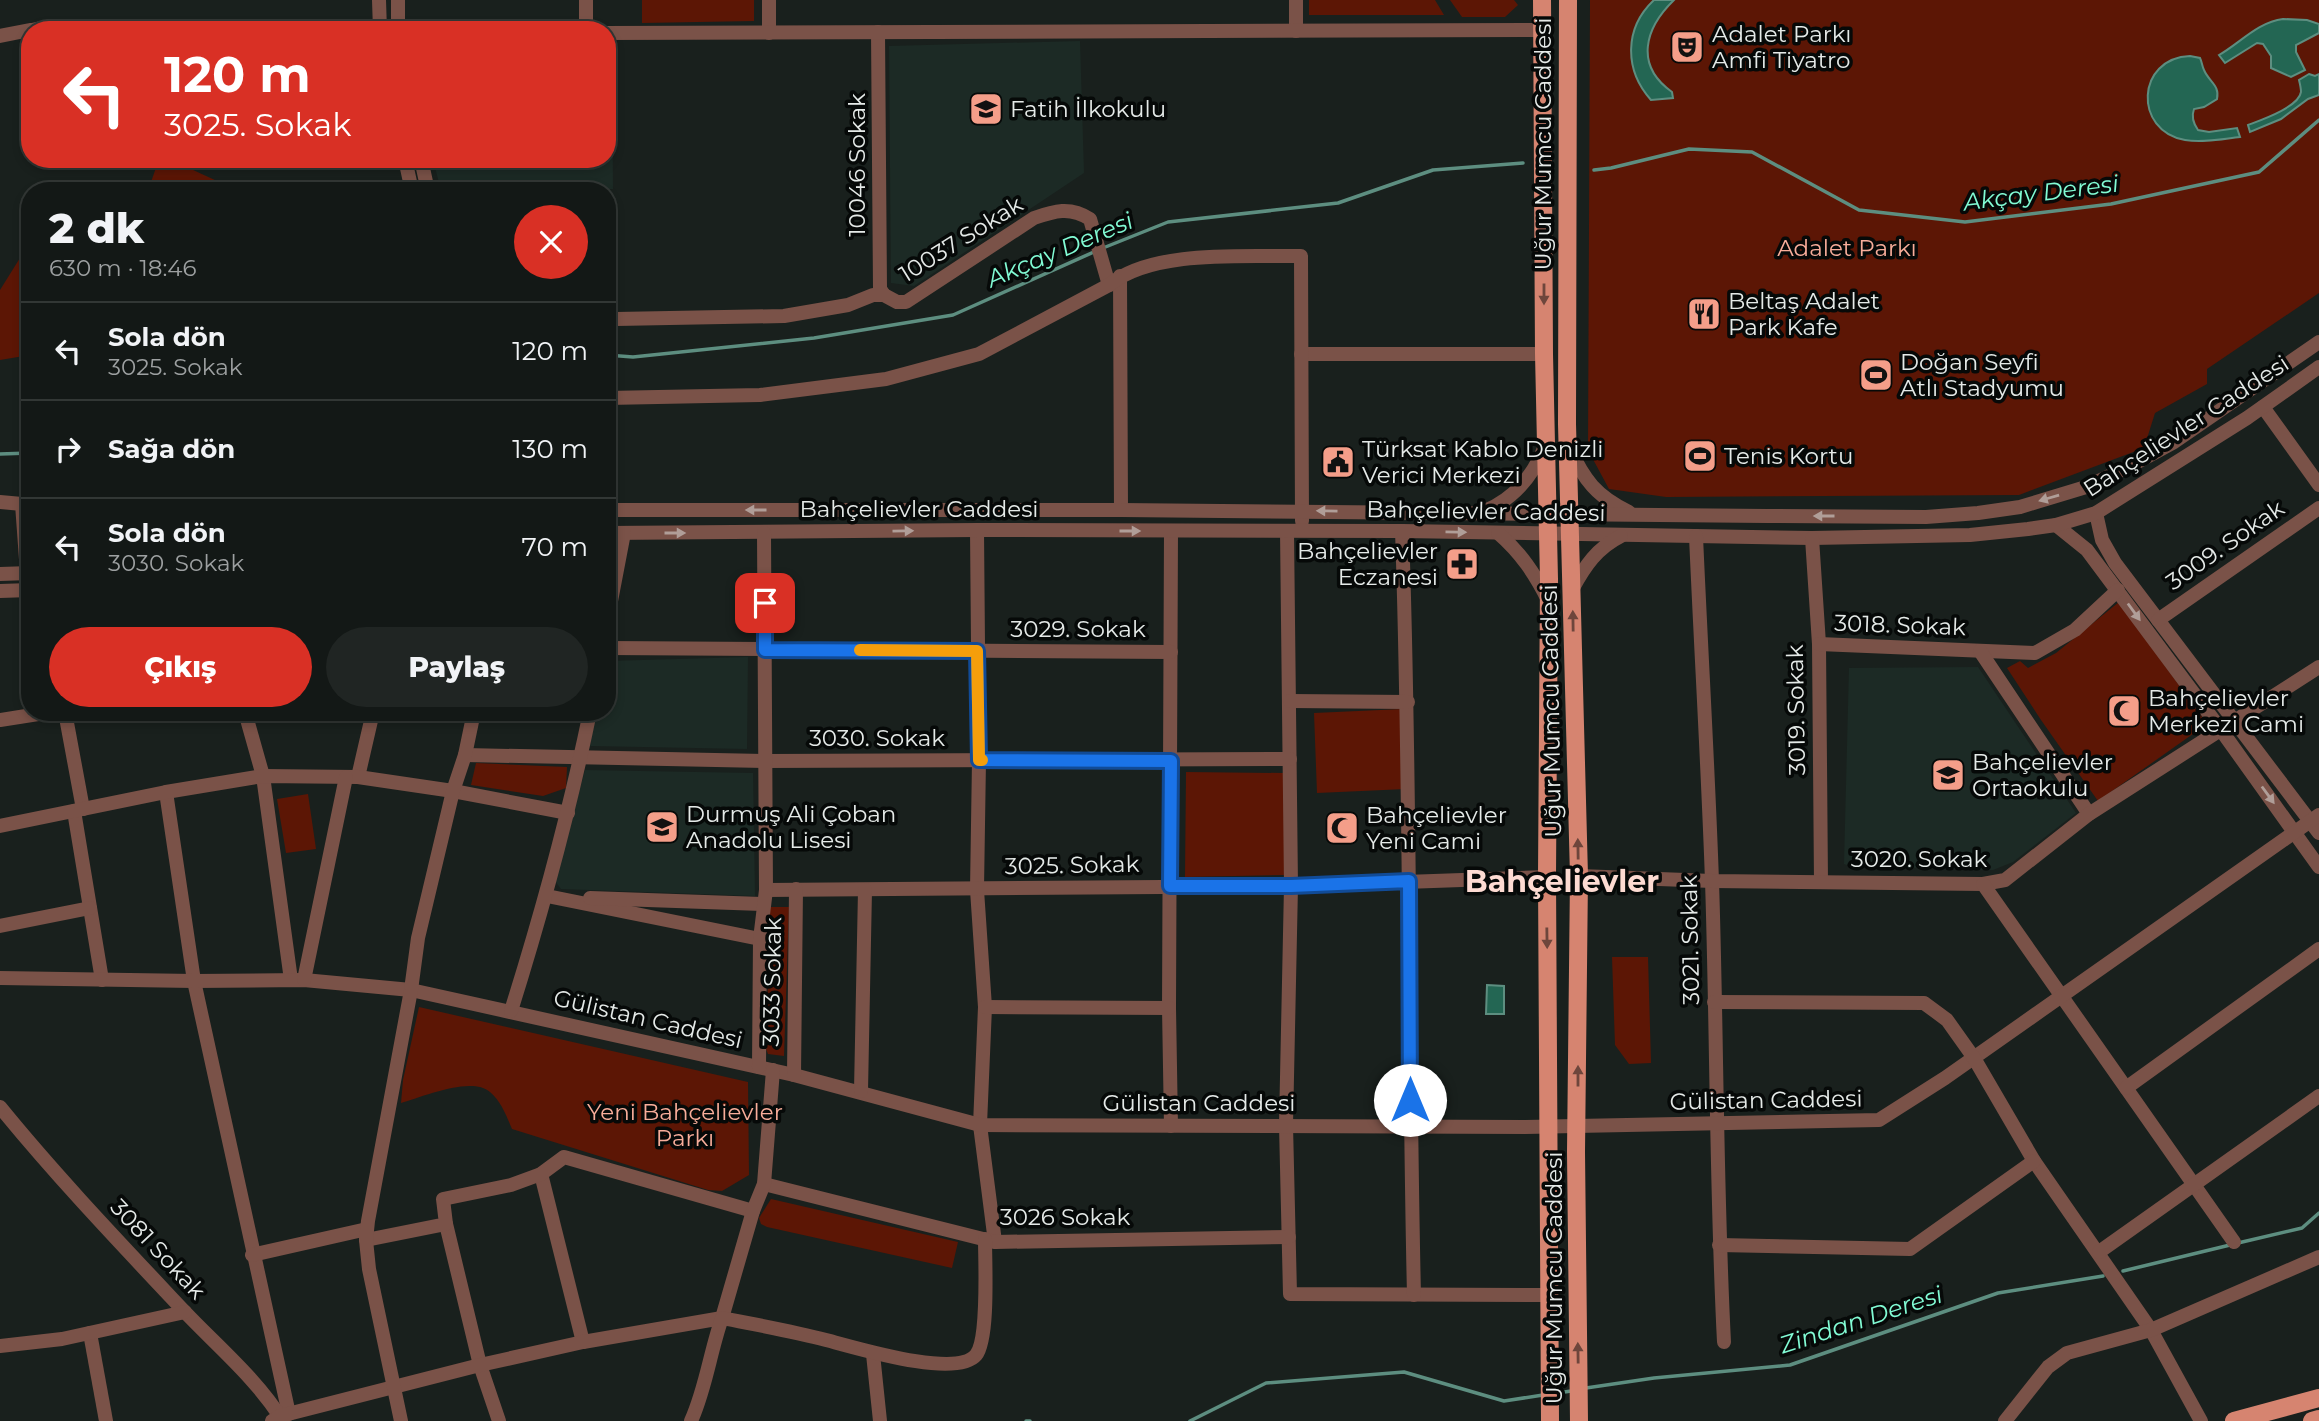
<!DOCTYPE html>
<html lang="tr">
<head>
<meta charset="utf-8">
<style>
  :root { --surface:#131816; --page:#202523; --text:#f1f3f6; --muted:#9da0a1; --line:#323735; --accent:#d93025 }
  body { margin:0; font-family:Montserrat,sans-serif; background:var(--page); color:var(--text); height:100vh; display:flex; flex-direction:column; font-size:26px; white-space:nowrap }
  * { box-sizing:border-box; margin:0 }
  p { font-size:23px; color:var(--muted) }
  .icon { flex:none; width:38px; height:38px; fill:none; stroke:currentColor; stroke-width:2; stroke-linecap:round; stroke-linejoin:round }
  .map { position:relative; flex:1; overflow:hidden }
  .side { position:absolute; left:21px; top:182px; width:595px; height:539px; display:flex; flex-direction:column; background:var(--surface); border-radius:28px; box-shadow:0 4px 10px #0003,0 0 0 2px var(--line) }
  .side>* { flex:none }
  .hud { position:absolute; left:21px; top:21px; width:595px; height:147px; border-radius:28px; box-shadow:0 4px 10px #0003,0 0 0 2px var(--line); background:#d93025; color:#fff; overflow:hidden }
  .pin { position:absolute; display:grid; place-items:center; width:60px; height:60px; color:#fff; margin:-30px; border-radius:14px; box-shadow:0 4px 10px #0006 }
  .me { position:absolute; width:77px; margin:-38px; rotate:0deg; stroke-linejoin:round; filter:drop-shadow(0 0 5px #0008) }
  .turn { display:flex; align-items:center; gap:24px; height:147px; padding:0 28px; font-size:32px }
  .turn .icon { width:91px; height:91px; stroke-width:2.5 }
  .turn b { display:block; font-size:49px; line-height:60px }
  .round { display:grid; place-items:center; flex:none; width:74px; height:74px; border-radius:37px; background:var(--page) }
  .summary { display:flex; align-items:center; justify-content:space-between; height:119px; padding:0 28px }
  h1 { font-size:42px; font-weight:800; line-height:52px }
  .button { display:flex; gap:14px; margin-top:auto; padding:14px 28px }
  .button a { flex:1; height:80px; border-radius:42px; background:var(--accent); color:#fff; font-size:28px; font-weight:800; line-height:80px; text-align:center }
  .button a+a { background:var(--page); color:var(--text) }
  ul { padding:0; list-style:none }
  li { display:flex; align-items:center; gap:21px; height:98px; padding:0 28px; border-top:2px solid var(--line) }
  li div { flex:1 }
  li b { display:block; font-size:26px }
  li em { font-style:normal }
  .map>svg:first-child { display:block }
  .built { fill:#1c2a25 }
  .green { fill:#5c1605 }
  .water { fill:#236653; stroke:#5d8e80; stroke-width:2 }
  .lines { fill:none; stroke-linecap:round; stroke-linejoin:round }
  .stream { stroke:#5d8e80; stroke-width:3.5 }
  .minor { stroke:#7a5248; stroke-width:14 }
  .major { stroke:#d68470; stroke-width:18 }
  .oneway { fill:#6e463c }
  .oneway2 { fill:#b09e98 }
  .route-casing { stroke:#114b97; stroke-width:18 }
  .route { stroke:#1a73e8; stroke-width:12 }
  .slow { stroke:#f59e0b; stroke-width:12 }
  .labels { text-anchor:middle; stroke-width:7; stroke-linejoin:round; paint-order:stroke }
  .poi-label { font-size:23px; fill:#e5eae8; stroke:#060908; text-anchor:start }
  .street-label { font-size:23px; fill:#e5eae8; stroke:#060908 }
  .park-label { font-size:23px; fill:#f8ad9a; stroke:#060908 }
  .water-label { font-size:24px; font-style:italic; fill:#82fcd5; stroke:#060908 }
  .district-label { font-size:30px; font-weight:bold; fill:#fddbd2; stroke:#060908 }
</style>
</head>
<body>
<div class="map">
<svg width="2319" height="1421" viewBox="0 0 2319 1421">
  <rect width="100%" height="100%" fill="#19201d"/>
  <g class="built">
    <polygon points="1080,41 1084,173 914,286 891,283 889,46"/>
    <polygon points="612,45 613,189 441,191 433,159 607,159 607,46"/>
    <polygon points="748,657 747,749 590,746 596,712 607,712 607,661"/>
    <polygon points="1978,667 2076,813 2013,862 1993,870 1850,866 1844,864 1849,668"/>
    <polygon points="585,770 753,773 755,896 561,889 555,881"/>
  </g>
  <g class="green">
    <polygon points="642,0 754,0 754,21 642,23"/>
    <polygon points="1309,0 1435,0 1444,15 1309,15"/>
    <polygon points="1450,0 1514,0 1518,5 1505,17 1462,17"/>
    <polygon points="1590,0 2319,0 2319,293 2207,369 2207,384 2155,413 2144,448 2019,495 1666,497 1609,489 1588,450"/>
    <polygon points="159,159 169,159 228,186 229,191 151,191 150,185"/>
    <polygon points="30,257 30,355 0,360 0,290 20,258"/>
    <polygon points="2119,602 2207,724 2098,801 2041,720 2007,668 2020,661 2028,668 2056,653"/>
    <polygon points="1402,709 1406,789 1317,793 1314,713"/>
    <polygon points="476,763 567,767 566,788 543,796 471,785"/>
    <polygon points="1186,772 1283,773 1286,875 1185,877"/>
    <polygon points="308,794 316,849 286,853 277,799"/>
    <polygon points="770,907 789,907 784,1056 768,1054 766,1049"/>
    <polygon points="1612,957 1648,957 1651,1063 1629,1064 1615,1045"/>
    <path d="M 419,1007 L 748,1082 L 749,1175 L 722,1191 L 708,1190 L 512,1129 C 507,1117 501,1101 490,1092 C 471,1076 423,1097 401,1103 L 403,1080 Z"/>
    <polygon points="771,1199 958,1242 952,1268 767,1227 761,1224 759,1218"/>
  </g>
  <g class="water">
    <path d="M 1654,0 L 1674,0 C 1645,28 1634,65 1672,92 L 1673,98 L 1651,100 C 1624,70 1624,28 1654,0 Z"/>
    <path d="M 2283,19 L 2307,20 L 2319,24 L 2319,33 L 2296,45 L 2296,52 L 2305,70 L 2291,77 L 2271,68 L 2271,56 L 2263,44 L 2257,43 L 2225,63 L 2219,55 C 2240,43 2258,22 2283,19 Z"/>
    <path d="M 2190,56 L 2200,58 C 2202,62 2202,66 2204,70 C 2209,82 2220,85 2217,99 L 2204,107 L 2194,109 C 2191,117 2193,123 2198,130 L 2209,132 L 2237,128 L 2240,137 C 2222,139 2203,143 2185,140 C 2133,131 2136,58 2190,56 Z"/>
    <path d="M 2309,74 L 2315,76 L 2319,74 L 2319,95 L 2308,99 L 2281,119 L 2250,132 L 2248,125 C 2261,120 2299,107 2301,92 C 2301,88 2300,84 2299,80 Z"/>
    <polygon points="1487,985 1504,986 1504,1014 1486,1014"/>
  </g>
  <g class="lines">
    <g class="stream">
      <polyline points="1594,170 1611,168 1689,149 1752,152 1859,210 1965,222 2111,204 2259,172 2319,120"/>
      <polyline points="1103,248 1168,222 1338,203 1433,170 1523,163"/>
      <polyline points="607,355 633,357 814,338 953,315 1096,251"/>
      <polyline points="0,454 30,453"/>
      <polyline points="2238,1243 2302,1228 2319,1213"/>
      <polyline points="2123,1271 2230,1245"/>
      <polyline points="1586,1388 1654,1378 1790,1365 1998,1293 2103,1276"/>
      <polyline points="1558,1393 1571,1391"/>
      <polyline points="1026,1421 1030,1421"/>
      <polyline points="1190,1421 1266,1383 1404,1372 1504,1401 1543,1395"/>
    </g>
    <g class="minor">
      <polyline points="379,0 380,30"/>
      <polyline points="398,0 398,30"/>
      <polyline points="769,0 769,33"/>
      <polyline points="32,30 50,26 303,26 391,30"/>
      <polyline points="586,30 586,0"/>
      <polyline points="1296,31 1296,0"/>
      <polyline points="878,32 880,289 884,295"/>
      <polyline points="607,33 1542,30"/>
      <polyline points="0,36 30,30"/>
      <polyline points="405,159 412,191"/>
      <polyline points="421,159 428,191"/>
      <polyline points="1120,276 1121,510"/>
      <path d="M 607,316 L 616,319 L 784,316 L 848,305 L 873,295 L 884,295 L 897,302 L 906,302 L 1034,218 C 1054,211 1070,206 1090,219 L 1109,285"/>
      <polyline points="1301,354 1544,354"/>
      <path d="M 607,398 L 760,395 L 886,379 L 979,354 L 1109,285 C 1153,249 1245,257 1301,256 L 1302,521"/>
      <polyline points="2263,407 2319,485"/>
      <path d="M 1569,447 C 1584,480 1596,496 1629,512"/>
      <polyline points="0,502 22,504 27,573"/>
      <polyline points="607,510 1121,510 1767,516 1926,517 1978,513 2020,507 2086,487 2130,466 2174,442 2319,342"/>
      <path d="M 1485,511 C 1515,498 1533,476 1545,446"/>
      <polyline points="2096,513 2102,540 2115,563 2319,833"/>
      <polyline points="2056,525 2087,550 2221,730 2319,867"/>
      <polyline points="977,530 979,760 977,890 985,1007 980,1125 995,1242"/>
      <polyline points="1171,531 1169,1008 1171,1126"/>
      <polyline points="1287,531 1291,886 1286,1125 1290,1294 1550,1295"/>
      <path d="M 1402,531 C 1411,786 1408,1040 1414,1295"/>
      <polyline points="607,533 977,530 1402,531 1812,538 1970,535 2028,529 2056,525 2096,513 2247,418 2319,367"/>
      <path d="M 1498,533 C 1521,553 1535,574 1548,600"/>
      <path d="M 1696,536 C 1701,651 1708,766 1712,881 C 1717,1034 1716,1188 1724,1342"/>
      <polyline points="1812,538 1819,644 1821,882"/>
      <polyline points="0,574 30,573"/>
      <path d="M 1573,588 C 1585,566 1597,548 1621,536"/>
      <polyline points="0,591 30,590"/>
      <polyline points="2158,620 2319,508"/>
      <polyline points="607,622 624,533"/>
      <polyline points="1819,644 2035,653 2075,630 2118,590"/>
      <polyline points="607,648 1171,652"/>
      <polyline points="1980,651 2089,814"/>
      <polyline points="1290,701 1408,702"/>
      <polyline points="65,712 83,809"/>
      <polyline points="245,712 263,776 291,980"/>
      <polyline points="0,720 51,712"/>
      <polyline points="465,755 765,761 1290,759"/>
      <polyline points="358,777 373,712"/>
      <polyline points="166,792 194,981 289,1414"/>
      <polyline points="74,811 102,980"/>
      <polyline points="0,826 166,792 263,776 358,777 453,791 568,813"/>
      <polyline points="1579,876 1712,881 1983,884 2005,880 2089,814 2319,667"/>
      <polyline points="1983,884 2234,1242"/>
      <polyline points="766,890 1291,886 1547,877"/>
      <polyline points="547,896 760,939"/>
      <polyline points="590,898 762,904"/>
      <polyline points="0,926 90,908"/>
      <polyline points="0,978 194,981 304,980 411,990 794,1075 980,1125 1525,1127 1879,1120 1945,1078 2319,815"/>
      <polyline points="304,980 346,777"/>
      <polyline points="1714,1002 1924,1003 1947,1020 1974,1058 2034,1161 2151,1330 2201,1421"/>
      <polyline points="985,1007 1169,1008"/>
      <path d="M 511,1011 C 542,912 569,814 590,712"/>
      <polyline points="759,1067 760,939 766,890 764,533"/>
      <polyline points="794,1075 796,889"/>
      <polyline points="2126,1088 2319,949"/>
      <polyline points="861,1091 865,890"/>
      <path d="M 0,1107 C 57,1177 121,1244 183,1310 C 217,1346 256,1378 283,1421"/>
      <polyline points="541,1174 583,1342"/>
      <polyline points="764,1184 995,1242 1289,1237"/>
      <polyline points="446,1224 480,1365 499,1421"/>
      <polyline points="366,1240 446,1224 443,1199 511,1185 541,1174 564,1157 753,1211"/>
      <polyline points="1719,1245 1910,1249 2034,1161"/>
      <polyline points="2099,1252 2319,1096"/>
      <polyline points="252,1255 367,1229"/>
      <polyline points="90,1333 106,1421"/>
      <polyline points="0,1346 62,1339 185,1312"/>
      <polyline points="873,1354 880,1421"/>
      <polyline points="272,1421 280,1416 480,1365 583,1342 722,1318 753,1211 764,1184 773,1070"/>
      <polyline points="401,1421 369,1269 366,1240 368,1221 411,990 418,938 453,791 465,755 474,712"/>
      <path d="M 691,1421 C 706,1388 710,1352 722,1318 C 757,1325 792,1331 826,1340 C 854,1347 956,1379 976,1355 C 989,1339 985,1263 985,1239"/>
      <polyline points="2005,1421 2048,1367 2067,1353 2151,1330 2319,1257"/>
    </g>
    <g class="major">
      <polyline points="1542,0 1544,354 1549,579 1547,877 1550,1421"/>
      <polyline points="1568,0 1567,424 1579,876 1576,1152 1579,1421"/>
      <polyline points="2234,1421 2319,1398"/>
      <polyline points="2312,1421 2319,1419"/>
    </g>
  </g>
  <defs><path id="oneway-solid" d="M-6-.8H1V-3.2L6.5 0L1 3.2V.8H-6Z" transform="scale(1.75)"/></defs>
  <g class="oneway">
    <use href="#oneway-solid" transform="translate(1544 294) rotate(90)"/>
    <use href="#oneway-solid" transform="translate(1573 621) rotate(-91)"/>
    <use href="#oneway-solid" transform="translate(1578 849) rotate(-91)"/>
    <use href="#oneway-solid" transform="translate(1547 938) rotate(89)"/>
    <use href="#oneway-solid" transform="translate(1578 1076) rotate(-90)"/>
    <use href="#oneway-solid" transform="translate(1578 1353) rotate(-91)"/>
  </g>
  <g class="oneway2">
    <use href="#oneway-solid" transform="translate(2049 498) rotate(164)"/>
    <use href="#oneway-solid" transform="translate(756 510) rotate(180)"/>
    <use href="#oneway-solid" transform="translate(1327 511) rotate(-179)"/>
    <use href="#oneway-solid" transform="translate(1824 516) rotate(-180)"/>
    <use href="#oneway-solid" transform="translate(903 531) rotate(-1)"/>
    <use href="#oneway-solid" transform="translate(1130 531)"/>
    <use href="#oneway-solid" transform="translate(1456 532) rotate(1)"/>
    <use href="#oneway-solid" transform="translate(675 533)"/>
    <use href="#oneway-solid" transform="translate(2134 612) rotate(54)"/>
    <use href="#oneway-solid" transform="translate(2268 795) rotate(54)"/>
  </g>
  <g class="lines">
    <defs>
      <polyline id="route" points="765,603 765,650 977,651 979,760 1171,761 1170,886 1291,886 1409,881 1410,1100"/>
    </defs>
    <use href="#route" class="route-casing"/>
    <use href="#route" class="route"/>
    <polyline class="slow" points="860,650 977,651 979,760 982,760"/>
  </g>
  <defs>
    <symbol id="theatre-square" viewBox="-11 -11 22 22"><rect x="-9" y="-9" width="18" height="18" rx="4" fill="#f49e89" stroke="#060908"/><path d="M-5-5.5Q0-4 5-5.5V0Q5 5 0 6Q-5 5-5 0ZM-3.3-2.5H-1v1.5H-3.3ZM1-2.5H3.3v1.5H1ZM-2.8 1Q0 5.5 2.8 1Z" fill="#111"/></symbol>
    <symbol id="school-square" viewBox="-11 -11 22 22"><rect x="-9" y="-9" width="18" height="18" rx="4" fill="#f49e89" stroke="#060908"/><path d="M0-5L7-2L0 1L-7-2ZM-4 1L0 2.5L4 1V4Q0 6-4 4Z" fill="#111"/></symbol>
    <symbol id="restaurant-square" viewBox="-11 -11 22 22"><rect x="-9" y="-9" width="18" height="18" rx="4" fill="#f49e89" stroke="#060908"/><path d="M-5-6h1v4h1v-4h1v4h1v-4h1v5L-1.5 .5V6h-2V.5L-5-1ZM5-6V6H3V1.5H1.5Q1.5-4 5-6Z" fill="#111"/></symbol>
    <symbol id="stadium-square" viewBox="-11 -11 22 22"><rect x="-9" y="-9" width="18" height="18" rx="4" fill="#f49e89" stroke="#060908"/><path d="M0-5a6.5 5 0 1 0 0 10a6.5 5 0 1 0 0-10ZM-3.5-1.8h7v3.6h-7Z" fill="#111"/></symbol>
    <symbol id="civic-square" viewBox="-11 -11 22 22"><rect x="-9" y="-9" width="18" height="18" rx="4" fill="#f49e89" stroke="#060908"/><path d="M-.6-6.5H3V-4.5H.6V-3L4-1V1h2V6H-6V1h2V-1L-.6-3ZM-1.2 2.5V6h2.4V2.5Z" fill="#111"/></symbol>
    <symbol id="pharmacy-square" viewBox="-11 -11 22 22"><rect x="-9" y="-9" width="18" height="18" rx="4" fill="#f49e89" stroke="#060908"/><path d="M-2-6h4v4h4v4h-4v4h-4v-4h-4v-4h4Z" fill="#111"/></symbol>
    <symbol id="mosque-square" viewBox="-11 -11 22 22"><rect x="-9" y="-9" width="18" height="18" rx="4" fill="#f49e89" stroke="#060908"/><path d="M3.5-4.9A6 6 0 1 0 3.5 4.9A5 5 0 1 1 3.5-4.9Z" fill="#111"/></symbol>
  </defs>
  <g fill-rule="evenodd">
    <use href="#theatre-square" x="1668" y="28" width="38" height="38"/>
    <use href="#school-square" x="967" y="90" width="38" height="38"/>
    <use href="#restaurant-square" x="1685" y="295" width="38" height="38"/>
    <use href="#stadium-square" x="1857" y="356" width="38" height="38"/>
    <use href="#stadium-square" x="1681" y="437" width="38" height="38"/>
    <use href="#civic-square" x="1319" y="443" width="38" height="38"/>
    <use href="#pharmacy-square" x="1443" y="545" width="38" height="38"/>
    <use href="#mosque-square" x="2105" y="692" width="38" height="38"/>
    <use href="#school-square" x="1929" y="756" width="38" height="38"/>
    <use href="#school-square" x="643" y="808" width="38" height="38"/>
    <use href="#mosque-square" x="1323" y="809" width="38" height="38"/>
  </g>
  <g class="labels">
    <g class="poi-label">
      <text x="1712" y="42">Adalet Parkı<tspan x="1712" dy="26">Amfi Tiyatro</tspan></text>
      <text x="1010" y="117">Fatih İlkokulu</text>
      <text x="1728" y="309">Beltaş Adalet<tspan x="1728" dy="26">Park Kafe</tspan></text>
      <text x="1900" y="370">Doğan Seyfi<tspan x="1900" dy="26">Atlı Stadyumu</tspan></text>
      <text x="1362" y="457">Türksat Kablo Denizli<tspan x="1362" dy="26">Verici Merkezi</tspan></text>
      <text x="1724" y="464">Tenis Kortu</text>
      <text x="1438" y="559" text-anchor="end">Bahçelievler<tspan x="1438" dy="26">Eczanesi</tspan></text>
      <text x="2148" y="706">Bahçelievler<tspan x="2148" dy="26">Merkezi Cami</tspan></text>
      <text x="1972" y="770">Bahçelievler<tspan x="1972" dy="26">Ortaokulu</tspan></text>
      <text x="686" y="822">Durmuş Ali Çoban<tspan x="686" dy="26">Anadolu Lisesi</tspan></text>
      <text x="1366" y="823">Bahçelievler<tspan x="1366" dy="26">Yeni Cami</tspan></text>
    </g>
    <g class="street-label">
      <text transform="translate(1543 144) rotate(-90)" y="8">Uğur Mumcu Caddesi</text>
      <text transform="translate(857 165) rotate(-90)" y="8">10046 Sokak</text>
      <text transform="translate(961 239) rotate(-32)" y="8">10037 Sokak</text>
      <text transform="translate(2186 426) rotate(-33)" y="8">Bahçelievler Caddesi</text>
      <text x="919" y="517">Bahçelievler Caddesi</text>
      <text transform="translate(1486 511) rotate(1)" y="8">Bahçelievler Caddesi</text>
      <text transform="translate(2225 545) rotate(-35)" y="8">3009. Sokak</text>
      <text transform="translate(1900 625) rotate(2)" y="8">3018. Sokak</text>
      <text x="1078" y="637">3029. Sokak</text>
      <text transform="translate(1796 710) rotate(-91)" y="8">3019. Sokak</text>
      <text transform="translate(1551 711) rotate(-91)" y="8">Uğur Mumcu Caddesi</text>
      <text x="877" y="746">3030. Sokak</text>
      <text x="1919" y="867">3020. Sokak</text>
      <text transform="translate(1072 865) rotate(-1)" y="8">3025. Sokak</text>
      <text transform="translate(1690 940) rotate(-91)" y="8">3021. Sokak</text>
      <text transform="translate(772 982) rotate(-89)" y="8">3033 Sokak</text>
      <text transform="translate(648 1019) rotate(13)" y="8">Gülistan Caddesi</text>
      <text transform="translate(1766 1100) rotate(-1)" y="8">Gülistan Caddesi</text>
      <text x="1199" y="1111">Gülistan Caddesi</text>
      <text x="1065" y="1225">3026 Sokak</text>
      <text transform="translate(158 1249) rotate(47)" y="8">3081 Sokak</text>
      <text transform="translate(1554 1278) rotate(-90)" y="8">Uğur Mumcu Caddesi</text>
    </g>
    <g class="park-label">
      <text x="1847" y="256">Adalet Parkı</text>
      <text x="685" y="1120">Yeni Bahçelievler<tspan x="685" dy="26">Parkı</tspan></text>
    </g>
    <g class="water-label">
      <text transform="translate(2041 193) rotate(-7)" y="8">Akçay Deresi</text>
      <text transform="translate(1060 250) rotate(-23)" y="8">Akçay Deresi</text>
      <text transform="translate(1861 1320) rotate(-18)" y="8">Zindan Deresi</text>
    </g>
    <g class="district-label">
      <text x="1562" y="892">Bahçelievler</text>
    </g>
  </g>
</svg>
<div class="pin" style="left:765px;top:603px;background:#d93025"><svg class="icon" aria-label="arrive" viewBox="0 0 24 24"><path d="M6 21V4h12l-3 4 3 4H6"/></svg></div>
<svg class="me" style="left:1410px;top:1100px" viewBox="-20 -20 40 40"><circle r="19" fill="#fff"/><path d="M0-13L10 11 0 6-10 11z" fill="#1a73e8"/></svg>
<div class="hud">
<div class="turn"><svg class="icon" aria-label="left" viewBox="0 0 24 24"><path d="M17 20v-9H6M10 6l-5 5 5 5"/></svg><div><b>120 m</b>3025. Sokak</div></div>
</div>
<section class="side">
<div class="summary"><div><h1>2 dk</h1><p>630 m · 18:46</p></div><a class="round" style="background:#d93025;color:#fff"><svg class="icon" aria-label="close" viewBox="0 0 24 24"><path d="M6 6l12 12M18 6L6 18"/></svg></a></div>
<ul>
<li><svg class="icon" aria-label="left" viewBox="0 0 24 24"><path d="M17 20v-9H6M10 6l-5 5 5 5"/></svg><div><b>Sola dön</b><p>3025. Sokak</p></div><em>120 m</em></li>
<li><svg class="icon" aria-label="right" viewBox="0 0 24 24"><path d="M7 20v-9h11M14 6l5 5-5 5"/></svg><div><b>Sağa dön</b></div><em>130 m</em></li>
<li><svg class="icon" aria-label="left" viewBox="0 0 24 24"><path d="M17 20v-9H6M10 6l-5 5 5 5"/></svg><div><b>Sola dön</b><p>3030. Sokak</p></div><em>70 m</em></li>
</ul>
<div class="button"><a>Çıkış</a><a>Paylaş</a></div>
</section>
</div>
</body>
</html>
